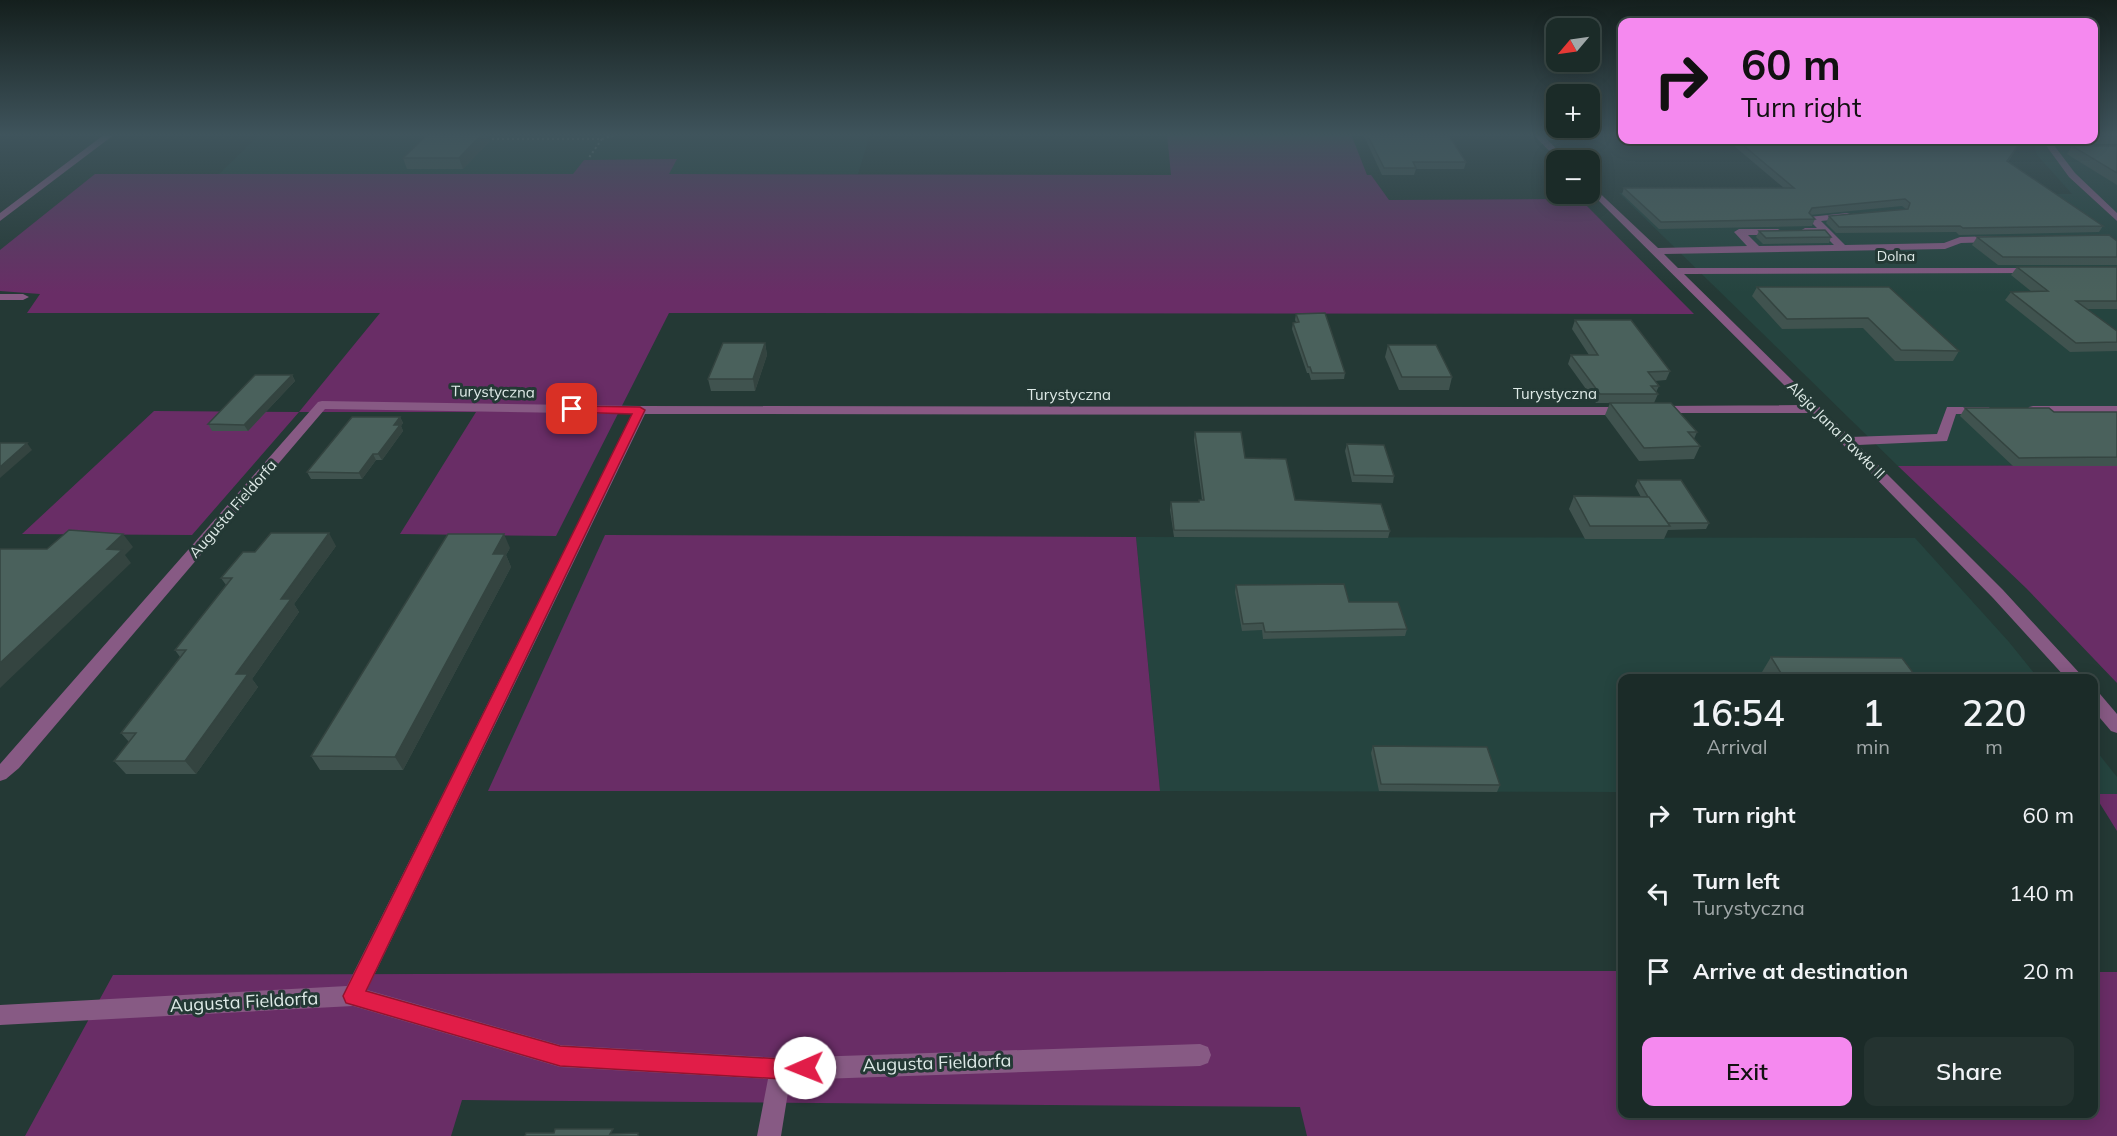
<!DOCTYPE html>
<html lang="en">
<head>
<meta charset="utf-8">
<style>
  :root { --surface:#1b2b28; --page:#243330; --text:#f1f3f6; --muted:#a0a7a8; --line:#394745; --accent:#f589ef }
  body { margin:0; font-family:Mulish,sans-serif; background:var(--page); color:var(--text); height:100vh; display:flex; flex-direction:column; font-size:22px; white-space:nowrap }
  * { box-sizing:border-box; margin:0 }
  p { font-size:20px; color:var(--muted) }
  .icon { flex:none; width:33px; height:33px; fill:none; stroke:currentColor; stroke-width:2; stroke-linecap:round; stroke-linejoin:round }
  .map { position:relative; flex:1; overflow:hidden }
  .side { position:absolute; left:1618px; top:674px; width:480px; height:444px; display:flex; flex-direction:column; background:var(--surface); border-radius:12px; box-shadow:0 3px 15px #0003,0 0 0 2px var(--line) }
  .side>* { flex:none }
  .banner { position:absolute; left:1618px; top:18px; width:480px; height:126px; border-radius:12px; box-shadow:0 3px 15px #0003,0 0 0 2px var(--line); background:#f589ef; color:#111; overflow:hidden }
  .needle { width:39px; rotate:241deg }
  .buttons { position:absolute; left:1546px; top:18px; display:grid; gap:12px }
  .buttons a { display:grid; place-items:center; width:54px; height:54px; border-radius:12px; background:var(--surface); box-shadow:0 3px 15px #0003,0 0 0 2px var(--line); font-size:30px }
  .pin { position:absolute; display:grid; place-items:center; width:51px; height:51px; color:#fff; margin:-26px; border-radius:12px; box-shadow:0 3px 9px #0006 }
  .me { position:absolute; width:66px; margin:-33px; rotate:269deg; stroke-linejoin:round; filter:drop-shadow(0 0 4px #0008) }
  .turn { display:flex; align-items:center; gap:21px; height:126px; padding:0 24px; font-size:27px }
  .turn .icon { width:78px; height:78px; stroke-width:2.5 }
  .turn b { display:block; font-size:42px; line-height:51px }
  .eta { display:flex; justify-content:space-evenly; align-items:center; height:102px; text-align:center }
  .eta b { font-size:36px; font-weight:600; line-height:42px }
  .action { display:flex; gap:12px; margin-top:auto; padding:12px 24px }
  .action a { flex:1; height:69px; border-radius:12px; background:var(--accent); color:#111; font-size:24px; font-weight:600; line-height:69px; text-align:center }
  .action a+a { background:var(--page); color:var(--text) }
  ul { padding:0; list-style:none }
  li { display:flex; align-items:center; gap:18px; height:78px; padding:0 24px }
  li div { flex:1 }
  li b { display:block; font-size:22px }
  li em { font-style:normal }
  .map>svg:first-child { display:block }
  .built { fill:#25443f }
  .green { fill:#692d66 }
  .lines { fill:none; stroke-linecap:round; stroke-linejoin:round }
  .path { stroke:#768784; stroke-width:2; stroke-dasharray:2 3; stroke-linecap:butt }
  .minor { fill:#875a84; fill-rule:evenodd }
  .wall { fill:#40534f }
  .shaded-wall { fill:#344440 }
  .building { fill:#4a615c; stroke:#344440; stroke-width:1.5 }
  .route { fill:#e11d48; stroke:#92132f; stroke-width:1.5 }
  .labels { text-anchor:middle; stroke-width:6; stroke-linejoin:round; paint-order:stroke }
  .far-street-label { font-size:14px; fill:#deeae7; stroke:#243935 }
  .street-label { font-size:15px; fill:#deeae7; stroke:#243935 }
  .near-street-label { font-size:18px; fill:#deeae7; stroke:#243935 }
</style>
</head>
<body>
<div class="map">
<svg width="2117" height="1136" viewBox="0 0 2117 1136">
  <rect width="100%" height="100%" fill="#243935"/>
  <g class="built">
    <polygon points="260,134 870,134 858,174 219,174"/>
    <polygon points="2117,145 2117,465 1898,466 1619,193 2072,194 2037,155 2034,146"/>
    <polygon points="1136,537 1915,538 2009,642 2038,678 1623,678 1623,792 1160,791"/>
    <polygon points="2094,748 2117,777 2117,794 2094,794"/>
  </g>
  <g class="green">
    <polygon points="1167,134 1351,134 1367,175 1371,175 1389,200 1580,199 1694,314 669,313 556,536 400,534 476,412 299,412 192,535 22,534 154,411 299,412 380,313 27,313 40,294 0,291 0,250 95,174 573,174 584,160 677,159 669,174 1171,175"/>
    <polygon points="2117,465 2117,683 2026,588 1898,466"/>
    <polygon points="605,535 1136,537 1160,791 488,791"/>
    <polygon points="2094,794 2117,794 2117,831"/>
    <polygon points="1288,971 1623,971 1623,1113 2094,1113 2094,972 2117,972 2117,1136 1307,1136 1300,1107 462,1100 451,1136 25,1136 113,975"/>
  </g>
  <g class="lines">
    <g class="path">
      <polyline points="487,139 602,139 588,159"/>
      <polyline points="602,139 616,135 646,134"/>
    </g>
    <g class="minor">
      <polygon points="105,134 115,134 0,221 0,213"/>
      <polygon points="1533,134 1542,134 1567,160 1558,160"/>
      <polygon points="2042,140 2050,140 2075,173 2117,213 2117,221 2069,177"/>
      <polygon points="1590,184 1658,248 1747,246 1734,232 1739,229 1778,229 1783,232 1778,235 1748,235 1759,246 1834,245 1823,234 1805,234 1800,231 1805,228 1817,228 1808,219 1809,217 1847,213 1850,214 1850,218 1821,221 1845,245 1944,243 1960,237 1994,236 1999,239 1994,242 1961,243 1945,249 1664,254 1678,268 2039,268 2040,270 2035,273 1684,274 1850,437 1937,434 1947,407 1989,407 1991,410 1989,413 1985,414 1956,414 1947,441 1858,445 2003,590 2084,678 2066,678 1993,598 1812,413 1655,413 1653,410 1655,407 1659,406 1804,405 1590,192"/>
      <polygon points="0,294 23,294 29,297 23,300 0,300"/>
      <polygon points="322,401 640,406 1626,407 1632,411 1626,415 645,414 367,990 560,1045 781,1058 1200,1044 1208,1047 1211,1055 1208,1063 1200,1066 790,1080 781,1136 757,1136 768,1079 560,1067 353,1006 0,1025 0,1005 347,986 632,414 325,409 19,768 6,779 0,781 0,764 318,402"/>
      <polygon points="2033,406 2117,406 2117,414 2029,413 2027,410 2029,407"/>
      <polygon points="2094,693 2100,694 2117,714 2117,733 2111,731 2094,711"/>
    </g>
  </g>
  <g class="wall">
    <polygon points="1363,134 1448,134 1466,162 1464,169 1416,169 1414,175 1382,175"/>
    <polygon points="2094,134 2117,134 2117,144 2056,144 2052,140 2094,140"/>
    <polygon points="1727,140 2022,140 2008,162 2103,226 2099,232 1959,235 1956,232 1836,233 1826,223 1829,216 1906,209 1902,206 1810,215 1815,219 1812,226 1659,229 1622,194 1624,188 1784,188"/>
    <polygon points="490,141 463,169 407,169 403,158"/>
    <polygon points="2072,146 2117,146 2117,185 2067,154"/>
    <polygon points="1759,231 1831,237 1829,243 1763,244 1756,237"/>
    <polygon points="1977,237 2117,241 2117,265 1998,265 1972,245"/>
    <polygon points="2017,267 2117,267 2117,309 2087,309 2117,342 2117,351 2070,352 2005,300 2011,292 2032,292 2011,275"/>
    <polygon points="1757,287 1889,287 1959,351 1953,361 1895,361 1863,328 1782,329 1752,296"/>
    <polygon points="1296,314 1345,373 1344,379 1311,380 1309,373 1307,373 1292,329 1293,323 1296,322 1295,320"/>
    <polygon points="1575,320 1670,371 1666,380 1655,381 1659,386 1656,392 1658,394 1654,403 1697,432 1694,439 1700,446 1694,459 1639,461 1605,415 1610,403 1596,403 1568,364 1571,355 1589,355 1572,329"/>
    <polygon points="765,343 767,355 755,391 711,391 708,379"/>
    <polygon points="1388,345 1452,377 1449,390 1399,390 1385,357"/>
    <polygon points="292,375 295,381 248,431 212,431 208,424"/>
    <polygon points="1965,408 2054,412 2117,412 2117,466 2013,466 1960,416"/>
    <polygon points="400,417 403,423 401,426 403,431 382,460 376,460 362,479 311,479 307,472"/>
    <polygon points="1195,432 1245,458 1295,500 1390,531 1388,538 1174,537 1170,510 1171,502 1199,502 1202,500 1194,440"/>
    <polygon points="1347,444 1394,476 1393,483 1352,482 1345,451"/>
    <polygon points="1638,480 1709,523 1706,529 1668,530 1664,539 1585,539 1569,509 1574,496 1641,497 1635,486"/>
    <polygon points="336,546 294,604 299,612 252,679 258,687 196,774 126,774 114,761 129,742 121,733 180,657 175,650 226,585 221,578"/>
    <polygon points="510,548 506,555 511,567 403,770 320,770 311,756"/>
    <polygon points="1236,585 1349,602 1407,629 1405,636 1263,639 1262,630 1242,631 1235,592"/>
    <polygon points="1771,657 1917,678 1759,678 1759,677"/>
    <polygon points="1373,746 1500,785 1497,792 1379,791 1371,753"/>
  </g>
  <g class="shaded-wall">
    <polygon points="482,134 487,134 490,141 463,169 459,158"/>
    <polygon points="765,343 767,355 755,391 753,379"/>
    <polygon points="292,375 295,381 248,431 244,425"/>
    <polygon points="400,417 403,423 401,426 403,431 382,460 378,454 394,425"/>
    <polygon points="27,443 32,450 0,478 0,467"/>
    <polygon points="373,454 376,460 362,479 359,473"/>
    <polygon points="329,533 336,546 294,604 299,612 252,679 258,687 196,774 185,761 281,599"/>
    <polygon points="123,534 133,547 125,555 131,563 0,688 0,663 107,549"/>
    <polygon points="504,534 510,548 506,555 511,567 403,770 395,757 493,554"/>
  </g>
  <g class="building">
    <polygon points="428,134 482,134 459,158 403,158"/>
    <polygon points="1367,134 1448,134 1466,162 1413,162 1416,168 1384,168"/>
    <rect x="2094" y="134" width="23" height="2"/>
    <polygon points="1737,140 2022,140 2007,161 2103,226 1963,228 1960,226 1839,227 1829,216 1908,209 1910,203 1905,199 1812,208 1809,213 1815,219 1661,222 1624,188 1794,188"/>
    <polygon points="2072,146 2117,146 2117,173"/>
    <polygon points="1825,230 1831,237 1766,238 1759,231"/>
    <polygon points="2109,235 2117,241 2117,257 2003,257 1977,237"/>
    <polygon points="2017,267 2117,267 2117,301 2076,301 2117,331 2117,342 2076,343 2011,292 2048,291"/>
    <polygon points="1757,287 1889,287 1959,351 1901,350 1868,318 1787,319"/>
    <polygon points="1325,313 1345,373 1312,373 1310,367 1308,367 1293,323 1299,322 1296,314"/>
    <polygon points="1575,320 1631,320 1670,371 1648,372 1659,386 1651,386 1658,394 1600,394 1571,355 1598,355"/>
    <polygon points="723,343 765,343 753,379 708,379"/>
    <polygon points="1388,345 1436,345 1452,377 1402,377"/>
    <polygon points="255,375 292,375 244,425 208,424"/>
    <polygon points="1610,403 1671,403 1697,432 1688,432 1700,446 1644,448"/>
    <polygon points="1965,408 2049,408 2054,412 2117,412 2117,457 2019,458"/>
    <polygon points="352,417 400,417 394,425 400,425 378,454 373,454 359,473 307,472"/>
    <polygon points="1195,432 1241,432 1245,458 1286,459 1295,500 1381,504 1390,531 1174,530 1171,502 1199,502 1199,500 1204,500"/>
    <polygon points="0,443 27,443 0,467"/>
    <polygon points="1347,444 1384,445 1394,476 1354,475"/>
    <polygon points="1638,480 1681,480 1709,523 1668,523 1648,497"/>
    <polygon points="1574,496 1649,497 1670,526 1590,526"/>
    <polygon points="69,530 123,534 107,549 122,550 0,663 0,549 47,549"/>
    <polygon points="271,533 329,533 281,599 291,599 236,674 248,674 185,761 114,761 136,733 121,733 186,650 175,650 232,578 221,578 243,552 255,552"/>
    <polygon points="448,534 504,534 493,554 505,554 395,757 311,756"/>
    <polygon points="1344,584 1349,602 1398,602 1407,629 1265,632 1263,623 1243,624 1236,585"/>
    <polygon points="1771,657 1902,658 1917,678 1784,678"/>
    <polygon points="1373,746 1487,747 1500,785 1381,784"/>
    <polygon points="555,1129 613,1129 610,1134 638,1133 638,1136 525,1136 526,1133 554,1133"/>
  </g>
  <linearGradient id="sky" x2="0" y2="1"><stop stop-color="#141f1d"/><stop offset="0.46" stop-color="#3f545c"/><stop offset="1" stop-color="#3f545c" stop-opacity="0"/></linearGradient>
  <rect width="2117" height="293" fill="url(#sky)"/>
  <polygon class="route" points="572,406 640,407 645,410 366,991 560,1046 782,1059 805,1058 812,1061 815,1068 812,1075 805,1078 782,1079 560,1066 353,1005 346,1003 343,996 632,414 568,412 566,409"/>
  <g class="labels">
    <g class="far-street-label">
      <text x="1896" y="261">Dolna</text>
    </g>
    <g class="street-label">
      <text transform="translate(493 392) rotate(1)" y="5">Turystyczna</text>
      <text x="1555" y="399">Turystyczna</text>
      <text x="1069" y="400">Turystyczna</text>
      <text transform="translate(1836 430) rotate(45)" y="5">Aleja Jana Pawła II</text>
      <text transform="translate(233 509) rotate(-49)" y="5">Augusta Fieldorfa</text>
    </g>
    <g class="near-street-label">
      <text transform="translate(244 1002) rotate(-3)" y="6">Augusta Fieldorfa</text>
      <text transform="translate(937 1063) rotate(-2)" y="6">Augusta Fieldorfa</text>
    </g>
  </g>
</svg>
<div class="buttons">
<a><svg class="needle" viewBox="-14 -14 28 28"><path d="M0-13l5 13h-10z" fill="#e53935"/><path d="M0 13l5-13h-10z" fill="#a0a7a8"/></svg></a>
<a>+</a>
<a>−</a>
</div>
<div class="pin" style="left:572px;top:409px;background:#d93025"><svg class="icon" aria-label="arrive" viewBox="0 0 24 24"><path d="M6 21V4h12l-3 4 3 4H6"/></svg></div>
<svg class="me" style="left:805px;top:1068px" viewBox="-20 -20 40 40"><circle r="19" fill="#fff"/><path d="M0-13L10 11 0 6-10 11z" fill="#e11d48"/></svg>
<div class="banner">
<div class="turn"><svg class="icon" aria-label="right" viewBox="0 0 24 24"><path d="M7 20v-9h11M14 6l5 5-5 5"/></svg><div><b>60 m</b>Turn right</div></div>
</div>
<section class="side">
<div class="eta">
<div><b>16:54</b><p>Arrival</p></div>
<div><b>1</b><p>min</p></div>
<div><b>220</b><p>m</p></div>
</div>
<ul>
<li><svg class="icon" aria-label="right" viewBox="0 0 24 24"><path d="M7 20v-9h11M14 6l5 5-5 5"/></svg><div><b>Turn right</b></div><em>60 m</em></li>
<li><svg class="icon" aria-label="left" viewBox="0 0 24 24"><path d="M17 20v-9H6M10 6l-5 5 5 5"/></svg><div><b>Turn left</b><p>Turystyczna</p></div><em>140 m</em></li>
<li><svg class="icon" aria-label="arrive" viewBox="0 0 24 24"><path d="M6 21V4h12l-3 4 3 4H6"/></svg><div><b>Arrive at destination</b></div><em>20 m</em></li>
</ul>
<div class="action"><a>Exit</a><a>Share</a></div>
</section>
</div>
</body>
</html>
